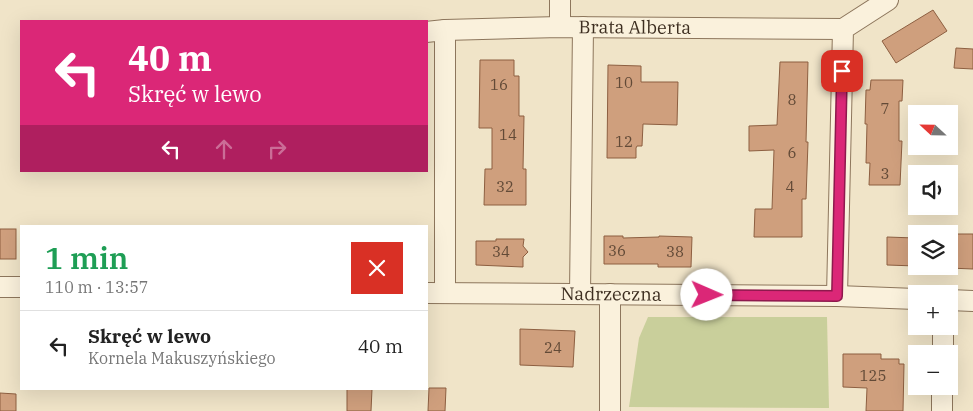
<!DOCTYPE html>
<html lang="pl">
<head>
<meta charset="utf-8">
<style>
  :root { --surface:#fff; --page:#f2f2f2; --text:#222; --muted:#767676; --line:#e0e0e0 }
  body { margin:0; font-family:"IBM Plex Serif",serif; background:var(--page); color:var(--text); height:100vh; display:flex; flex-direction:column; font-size:19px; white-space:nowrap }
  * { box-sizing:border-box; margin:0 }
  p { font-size:16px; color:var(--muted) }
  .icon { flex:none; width:28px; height:28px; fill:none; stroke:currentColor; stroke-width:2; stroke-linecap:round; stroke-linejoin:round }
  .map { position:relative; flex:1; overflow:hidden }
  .panel { position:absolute; left:20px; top:225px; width:408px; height:165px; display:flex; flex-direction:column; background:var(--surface); border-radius:0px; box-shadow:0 5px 20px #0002 }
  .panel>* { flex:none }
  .guide { position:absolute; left:20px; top:20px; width:408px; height:152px; border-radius:0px; box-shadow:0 5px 20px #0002; background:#db2777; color:#fff; overflow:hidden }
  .needle { width:32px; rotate:292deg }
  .controls { position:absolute; left:908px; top:105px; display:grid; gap:10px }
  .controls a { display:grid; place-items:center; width:50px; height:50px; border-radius:0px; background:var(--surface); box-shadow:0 5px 20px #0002; font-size:25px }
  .pin { position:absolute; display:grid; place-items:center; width:42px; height:42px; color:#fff; margin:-21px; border-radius:10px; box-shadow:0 2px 8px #0006 }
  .me { position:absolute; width:55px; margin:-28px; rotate:91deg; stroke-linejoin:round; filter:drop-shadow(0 0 4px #0008) }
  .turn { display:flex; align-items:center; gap:18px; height:105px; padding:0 25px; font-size:22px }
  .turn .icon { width:65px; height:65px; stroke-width:2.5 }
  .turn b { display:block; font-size:35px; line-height:42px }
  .lanes { display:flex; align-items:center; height:48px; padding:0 25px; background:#0003; justify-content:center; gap:25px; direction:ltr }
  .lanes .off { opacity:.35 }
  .round { display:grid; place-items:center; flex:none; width:52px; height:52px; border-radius:0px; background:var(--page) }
  .headline { display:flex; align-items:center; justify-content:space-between; height:85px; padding:0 25px }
  h1 { font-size:30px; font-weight:600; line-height:38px; color:#1e9e55 }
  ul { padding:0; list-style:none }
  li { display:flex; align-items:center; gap:15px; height:70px; padding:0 25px; border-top:1px solid var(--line) }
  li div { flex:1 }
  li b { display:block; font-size:19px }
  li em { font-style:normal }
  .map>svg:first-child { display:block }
  .green { fill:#c9cf9b }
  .building { fill:#cf9f7d; stroke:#8d5f41 }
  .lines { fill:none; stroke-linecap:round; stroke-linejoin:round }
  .street-casing { stroke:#8d765c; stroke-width:22 }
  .street { stroke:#faf1dc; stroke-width:20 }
  .route-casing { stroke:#8e194d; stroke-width:12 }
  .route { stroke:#db2777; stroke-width:9 }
  .labels { text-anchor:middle; stroke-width:4; stroke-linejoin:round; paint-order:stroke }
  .number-label { font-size:15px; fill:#624a37 }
  .street-label { font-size:18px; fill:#3d2e20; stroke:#f7eed8 }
</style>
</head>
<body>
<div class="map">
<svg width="973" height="411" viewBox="0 0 973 411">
  <rect width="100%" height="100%" fill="#f0e4c8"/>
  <polygon class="green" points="648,317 827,317 829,408 629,407 639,338"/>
  <g class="building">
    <polygon points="933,10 947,31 896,63 882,41"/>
    <polygon points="956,48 973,49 973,69 954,68"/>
    <polygon points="480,60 514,60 514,76 519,76 519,116 524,116 523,169 526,169 526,205 484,205 485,169 492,169 492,128 479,128"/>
    <polygon points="780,62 808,62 806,142 808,142 806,199 802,199 802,237 754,237 755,209 772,209 774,150 749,151 749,126 777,125"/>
    <polygon points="608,65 641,66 641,82 678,82 677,125 643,124 642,146 637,146 636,148 636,158 607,158"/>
    <polygon points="871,80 903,80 902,101 899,101 899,141 902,141 900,185 869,185 870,163 866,163 867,124 865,124 866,90 870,90"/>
    <rect x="0" y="229" width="16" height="30"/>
    <polygon points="949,234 973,234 973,269 949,268"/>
    <polygon points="604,236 623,236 623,238 659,237 659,236 692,237 691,267 658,267 658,264 604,264"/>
    <polygon points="887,237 915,238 916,266 887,265"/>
    <polygon points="496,239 524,239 523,246 528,252 523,257 523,267 476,265 476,241 496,241"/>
    <polygon points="520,329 575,331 573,367 520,365"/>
    <polygon points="843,354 881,354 881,359 899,359 899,364 904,364 903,411 866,411 867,388 843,387"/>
    <polygon points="429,388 446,388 445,411 428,411"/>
    <polygon points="347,389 372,389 371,411 347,411"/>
    <polygon points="0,393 16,394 16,411 0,411"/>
  </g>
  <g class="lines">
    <defs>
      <g id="street">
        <polyline points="560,0 560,27"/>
        <path id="s1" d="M 426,32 L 445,30 L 560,27 L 843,29"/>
        <polyline points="0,287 21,287"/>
        <path id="s2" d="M 426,293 L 837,296 L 916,299"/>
        <polyline points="445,293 445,30"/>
        <polyline points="580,294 583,27"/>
        <polyline points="837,296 843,29 888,0"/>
        <polyline points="949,300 973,301"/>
        <polyline points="943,354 943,326"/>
        <polyline points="610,411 610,294"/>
        <polyline points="942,411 942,386"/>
      </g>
    </defs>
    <use href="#street" class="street-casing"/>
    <use href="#street" class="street"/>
  </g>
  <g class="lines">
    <defs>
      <polyline id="route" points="707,295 837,296 842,71"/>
    </defs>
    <use href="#route" class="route-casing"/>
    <use href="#route" class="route"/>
  </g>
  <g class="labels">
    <g class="number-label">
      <text x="624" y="88">10</text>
      <text x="499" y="90">16</text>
      <text x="792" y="105">8</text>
      <text x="885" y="114">7</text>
      <text x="508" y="140">14</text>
      <text x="624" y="147">12</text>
      <text x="792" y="158">6</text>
      <text x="885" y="179">3</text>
      <text x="505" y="192">32</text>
      <text x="790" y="192">4</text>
      <text x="617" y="256">36</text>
      <text x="501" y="257">34</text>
      <text x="675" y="257">38</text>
      <text x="553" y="353">24</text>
      <text x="873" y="381">125</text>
    </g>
    <g class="street-label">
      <text dy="6" stroke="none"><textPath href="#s1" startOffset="209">Brata Alberta</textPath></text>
      <text dy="6" stroke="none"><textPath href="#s2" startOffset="185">Nadrzeczna</textPath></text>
    </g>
  </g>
</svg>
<div class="controls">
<a><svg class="needle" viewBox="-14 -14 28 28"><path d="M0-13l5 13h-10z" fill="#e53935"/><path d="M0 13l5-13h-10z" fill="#767676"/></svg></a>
<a><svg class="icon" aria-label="sound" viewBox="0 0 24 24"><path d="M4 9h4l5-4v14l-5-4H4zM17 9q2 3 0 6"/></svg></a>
<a><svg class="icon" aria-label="layers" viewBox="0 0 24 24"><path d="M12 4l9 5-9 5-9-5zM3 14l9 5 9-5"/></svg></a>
<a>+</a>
<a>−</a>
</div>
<div class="pin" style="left:842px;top:71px;background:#d93025"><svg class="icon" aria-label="arrive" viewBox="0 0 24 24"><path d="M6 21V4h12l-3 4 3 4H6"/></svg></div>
<svg class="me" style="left:707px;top:295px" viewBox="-20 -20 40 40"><circle r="19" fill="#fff"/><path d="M0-13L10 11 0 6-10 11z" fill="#db2777"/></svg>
<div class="guide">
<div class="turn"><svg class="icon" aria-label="left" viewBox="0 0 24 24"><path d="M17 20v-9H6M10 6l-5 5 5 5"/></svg><div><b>40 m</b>Skręć w lewo</div></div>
<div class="lanes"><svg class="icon" aria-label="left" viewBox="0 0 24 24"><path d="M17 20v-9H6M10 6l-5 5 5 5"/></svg><svg class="icon off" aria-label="ahead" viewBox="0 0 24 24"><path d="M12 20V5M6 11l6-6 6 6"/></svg><svg class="icon off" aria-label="right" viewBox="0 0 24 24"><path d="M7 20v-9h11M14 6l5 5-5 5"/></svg></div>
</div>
<section class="panel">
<div class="headline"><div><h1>1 min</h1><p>110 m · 13:57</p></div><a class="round" style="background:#d93025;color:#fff"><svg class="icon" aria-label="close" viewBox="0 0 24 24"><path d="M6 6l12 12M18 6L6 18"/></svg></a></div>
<ul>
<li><svg class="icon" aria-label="left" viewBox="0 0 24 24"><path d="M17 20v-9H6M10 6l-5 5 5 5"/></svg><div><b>Skręć w lewo</b><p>Kornela Makuszyńskiego</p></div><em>40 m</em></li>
</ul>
</section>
</div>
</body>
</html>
